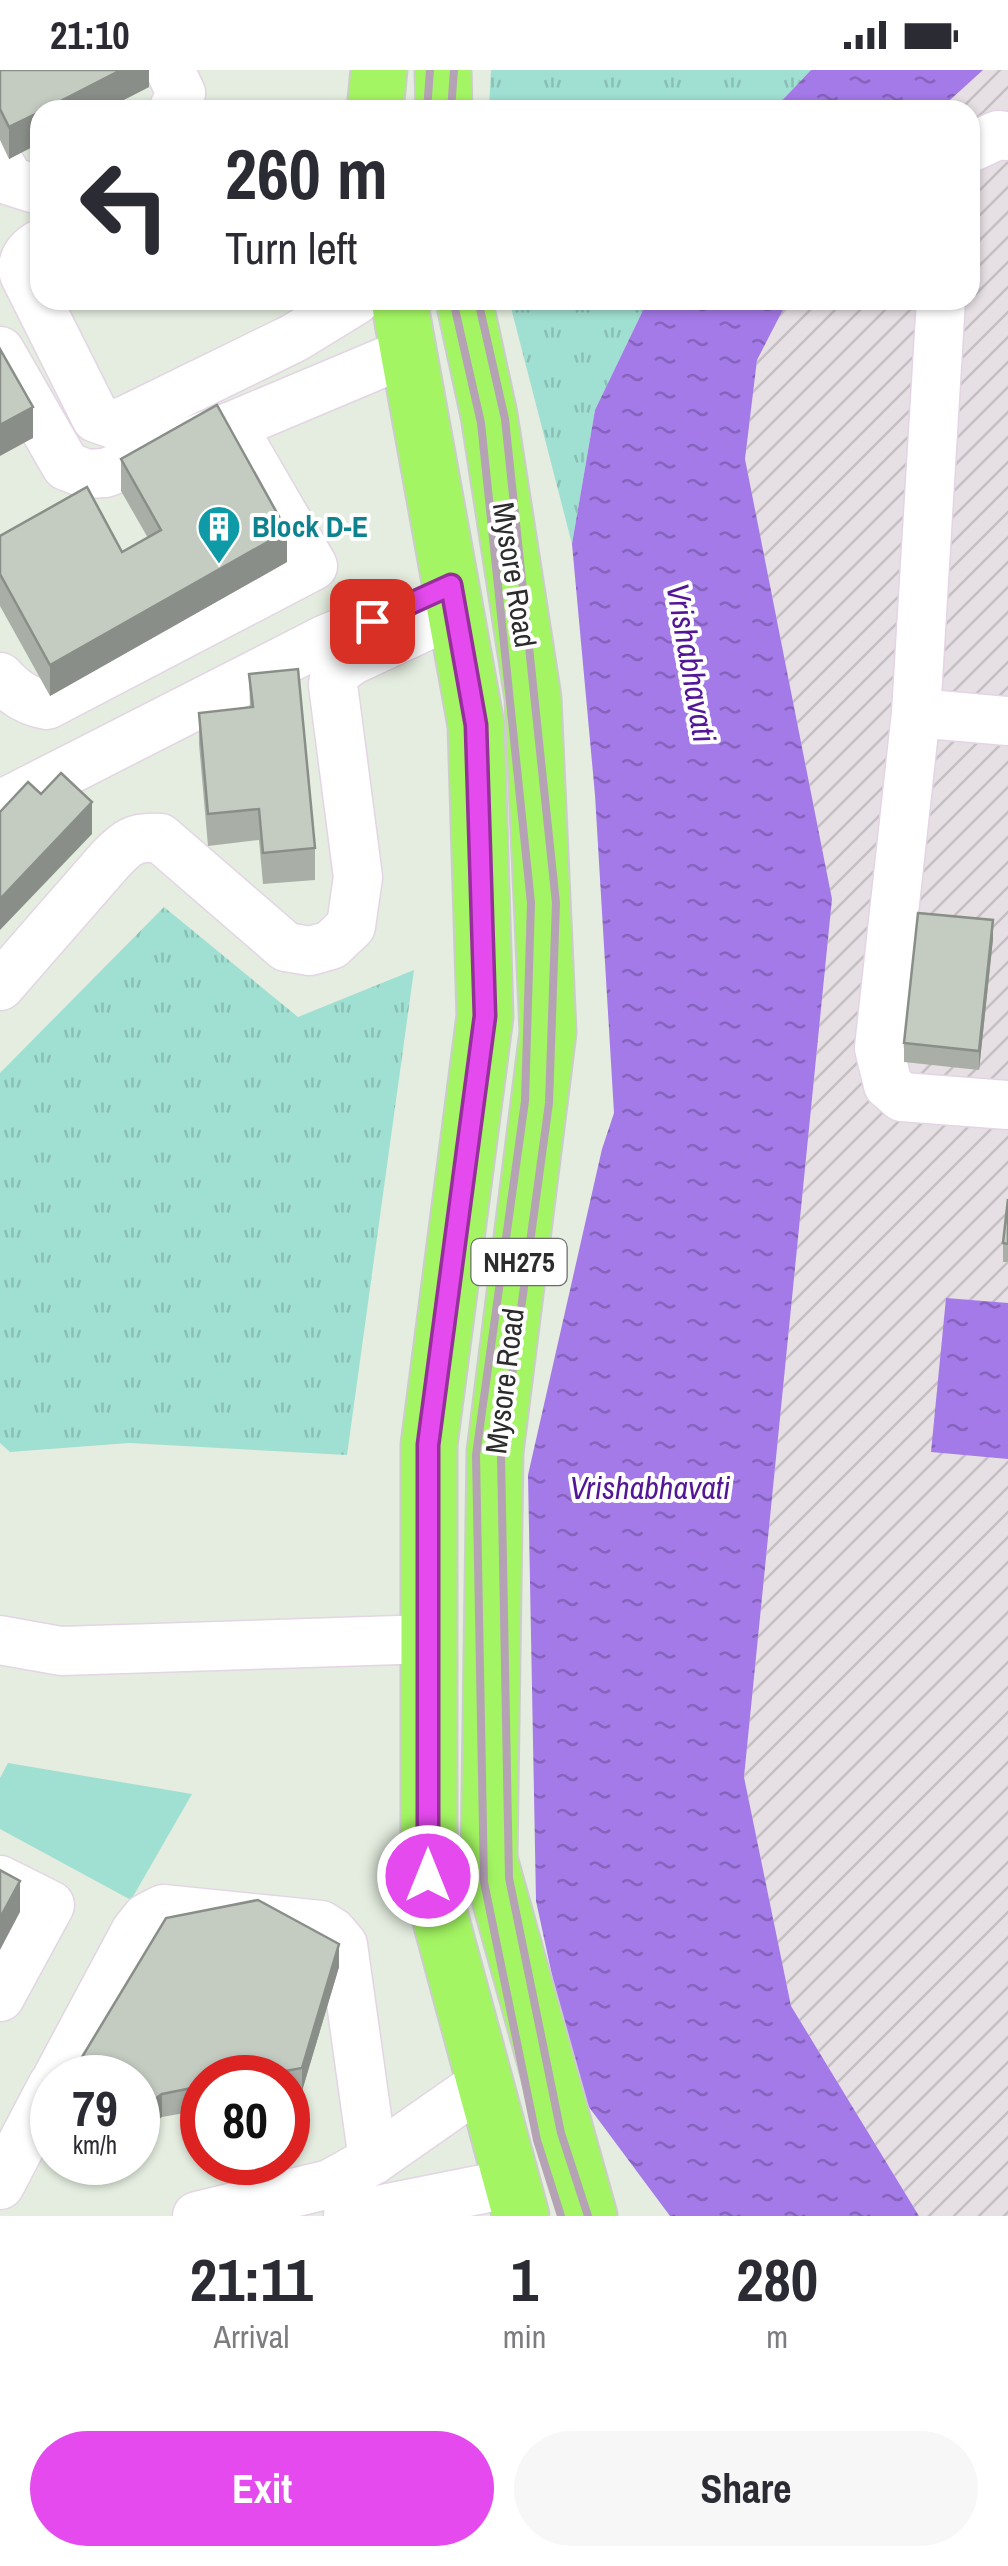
<!DOCTYPE html>
<html lang="en">
<head>
<meta charset="utf-8">
<style>
  :root { --surface:#fff; --page:#f7f7f7; --text:#2b2b33; --muted:#7c7c81; --accent:#e54aef }
  body { margin:0; font-family:"Archivo Narrow",sans-serif; background:var(--page); color:var(--text); height:100vh; display:flex; flex-direction:column; font-size:38px; white-space:nowrap }
  * { box-sizing:border-box; margin:0 }
  p { font-size:32px; color:var(--muted) }
  .icon { flex:none; width:55px; height:55px; fill:none; stroke:currentColor; stroke-width:2; stroke-linecap:round; stroke-linejoin:round }
  .map { position:relative; height:2146px; overflow:hidden }
  .side { display:flex; flex-direction:column; background:var(--surface); flex:1 }
  .side>* { flex:none }
  .guide { position:absolute; left:30px; top:30px; width:950px; height:210px; border-radius:30px; box-shadow:0 2px 8px #0004; background:#fff; color:var(--text); overflow:hidden }
  .speed { position:absolute; left:30px; top:1985px; display:flex; gap:20px; font-size:50px; font-weight:700; text-align:center }
  .speed>* { display:grid; place-content:center; width:130px; height:130px; border-radius:50%; background:var(--surface); box-shadow:0 2px 8px #0004; line-height:1 }
  .speed small { font-size:25px; font-weight:400 }
  .speed .limit { border:15px solid #d22; background:#fff; color:#111 }
  .pin { position:absolute; display:grid; place-items:center; width:85px; height:85px; color:#fff; margin:-42px; border-radius:20px; box-shadow:0 5px 15px #0006 }
  .me { position:absolute; width:110px; margin:-55px; rotate:0deg; stroke-linejoin:round; filter:drop-shadow(0 0 8px #0008) }
  .turn { display:flex; align-items:center; gap:35px; height:210px; padding:0 30px; font-size:45px }
  .turn .icon { width:130px; height:130px; stroke-width:2.5 }
  .turn b { display:block; font-size:70px; line-height:85px }
  .eta { display:flex; justify-content:space-evenly; align-items:center; height:170px; text-align:center }
  .eta b { font-size:60px; font-weight:700; line-height:70px }
  .primary-button { display:flex; gap:20px; margin-top:auto; padding:20px 30px }
  .primary-button a { flex:1; height:115px; border-radius:60px; background:var(--accent); color:#fff; font-size:40px; font-weight:700; line-height:115px; text-align:center }
  .primary-button a+a { background:var(--page); color:var(--text) }
  .status { display:flex; justify-content:space-between; align-items:center; height:70px; padding:0 50px; background:var(--surface); direction:ltr }
  .status svg { height:28px; fill:currentColor }
  .map>svg:first-child { display:block }
  .industrial { fill:url(#industrial-furrows) }
  .grass { fill:url(#grass-tufts) }
  .park { fill:#a0e0d2 }
  .water { fill:url(#water-ripples) }
  .lines { fill:none; stroke-linecap:round; stroke-linejoin:round }
  .minor-casing { stroke:#e3d5e4; stroke-width:51 }
  .highway-casing { stroke:#ccc; stroke-width:59 }
  .minor { stroke:#fff; stroke-width:48 }
  .highway { stroke:#a3f563; stroke-width:55 }
  .rail { stroke:#b5a2b5; stroke-width:8 }
  .wall { fill:#a9afa7 }
  .shaded-wall { fill:#898f88 }
  .building { fill:#c4ccc2; stroke:#898f88; stroke-width:2.5 }
  .route-casing { stroke:#95309b; stroke-width:25 }
  .route { stroke:#e54aef; stroke-width:18 }
  .labels { text-anchor:middle; stroke-width:8; stroke-linejoin:round; paint-order:stroke }
  .shield { fill:#fff; stroke:#6b6b6b; stroke-width:2.5 }
  .shield-label { font-size:28px; font-weight:bold; fill:#2c2c2c }
  .culture-label { font-size:30px; font-weight:bold; fill:#0d838f; stroke:#fff; text-anchor:start }
  .street-label { font-size:30px; fill:#2c2c2c; stroke:#fff }
  .water-label { font-size:32px; font-style:italic; fill:#521696; stroke:#fff }
</style>
</head>
<body>
<div class="status"><b>21:10</b><svg viewBox="0 0 49 12"><path d="M0 12V9h3v3zM5 12V6h3v6zM10 12V3h3v9zM15 12V0h3v12zM26 1h20v11H26zM47 4h2v5h-2z"/></svg></div>
<div class="map">
<svg width="1008" height="2146" viewBox="0 0 1008 2146">
  <defs>
    <pattern id="industrial-furrows" width="10" height="10" patternUnits="userSpaceOnUse" patternTransform="scale(2.5)"><rect width="10" height="10" fill="#e6dfe3"/><path d="M-1 1l2-2M0 10L10 0M9 11l2-2" fill="none" stroke="#c5c0c3"/></pattern>
    <pattern id="grass-tufts" width="24" height="20" patternUnits="userSpaceOnUse" patternTransform="scale(2.5)"><rect width="24" height="20" fill="#a0e0d2"/><path d="M3 7l-1-3M5 7V3M7 7l1-3M15 17l-1-3M17 17v-4M19 17l1-3" fill="none" stroke="#8ac0b4"/></pattern>
    <pattern id="water-ripples" width="26" height="14" patternUnits="userSpaceOnUse" patternTransform="scale(2.5)"><rect width="26" height="14" fill="#a479e8"/><path d="M2 4q2-2 4 0t4 0M15 11q2-2 4 0t4 0" fill="none" stroke="#8663bc"/></pattern>
  </defs>
  <rect width="100%" height="100%" fill="#e4eddf"/>
  <polygon class="industrial" points="983,0 1008,0 1008,2146 919,2146 791,1936 744,1707 832,829 745,389 757,290 788,230 970,230 970,40 939,40"/>
  <g class="grass">
    <polygon points="491,0 811,0 773,40 489,40"/>
    <polygon points="509,230 648,230 595,340 572,474"/>
    <polygon points="164,837 298,947 414,900 347,1385 129,1373 10,1382 0,1373 0,1003"/>
  </g>
  <polygon class="park" points="8,1693 192,1724 131,1830 0,1759 0,1708"/>
  <g class="water">
    <polygon points="811,0 983,0 939,40 773,40"/>
    <polygon points="648,230 788,230 757,290 745,389 832,829 744,1707 791,1936 919,2146 670,2146 577,2021 536,1831 528,1405 602,1079 614,1043 595,725 572,474 595,340"/>
    <polygon points="946,1228 1008,1233 1008,1389 931,1382"/>
  </g>
  <g class="lines">
    <defs>
      <g id="minor">
        <polyline points="170,0 181,23 173,40"/>
        <polyline points="970,78 998,65 1008,66"/>
        <polyline points="0,94 10,111 32,118 40,114"/>
        <path d="M 40,174 C 28,181 21,190 24,204 L 96,348 L 113,354 L 126,350 L 294,268 L 356,230"/>
        <polyline points="941,230 916,643 879,978 888,1015 902,1027 1008,1035"/>
        <polyline points="0,281 66,396 87,404 105,403 232,356 408,282"/>
        <path d="M 0,607 C 13,622 27,632 47,635 L 313,496 L 232,356"/>
        <polyline points="916,643 1008,651"/>
        <polyline points="0,735 326,569 382,546"/>
        <path d="M 0,916 L 110,790 C 127,772 135,766 160,768 L 286,877 L 310,881 L 331,875 L 351,856 L 358,807 L 333,615 L 335,602 L 353,590 L 456,542"/>
        <polyline points="0,1570 61,1581 429,1569"/>
        <polyline points="0,1810 50,1835 0,1927"/>
        <polyline points="57,2008 135,1862 146,1848 163,1839 321,1855 332,1862 343,1875 373,2090"/>
        <polyline points="0,2115 52,2016"/>
        <polyline points="197,2146 330,2114 373,2090 486,2011"/>
        <polyline points="348,2146 513,2113"/>
      </g>
      <g id="highway">
        <polyline points="443,0 444,40"/>
        <polyline points="375,40 379,0"/>
        <polyline points="399,230 476,655 485,946 429,1375 429,1806 521,2146"/>
        <polyline points="464,230 489,345 533,628 548,962 495,1382 489,1789 589,2146"/>
      </g>
    </defs>
    <use href="#minor" class="minor-casing"/>
    <use href="#highway" class="highway-casing"/>
    <use href="#minor" class="minor"/>
    <use href="#highway" class="highway"/>
    <g class="rail">
      <polyline points="427,40 430,0"/>
      <polyline points="451,40 454,0"/>
      <polyline points="453,230 481,353 531,833 525,1031 476,1385 484,1812 537,2070 561,2146"/>
      <polyline points="478,230 505,349 556,833 549,1033 501,1386 509,1808 561,2063 588,2146"/>
    </g>
  </g>
  <g class="wall">
    <polygon points="0,0 149,0 149,17 104,40 40,40 40,73 9,89 0,70"/>
    <polygon points="121,389 287,492 50,626 0,536 0,466 122,482 148,468 121,421"/>
    <polygon points="249,604 315,778 315,810 263,814 259,770 208,776 199,674 199,643 250,637"/>
    <polygon points="993,869 979,1000 904,992 904,973"/>
    <polygon points="1008,1129 1008,1192 1003,1192 1003,1173"/>
    <polygon points="339,1897 302,2021 288,2024 288,2008 202,2008 202,2040 162,2047 138,2008 73,2008 73,2002"/>
  </g>
  <g class="shaded-wall">
    <polygon points="121,0 149,0 149,17 104,40 43,40"/>
    <polygon points="40,42 40,73 9,89 9,57"/>
    <polygon points="33,337 33,368 0,386 0,355"/>
    <polygon points="287,461 287,492 50,626 50,595"/>
    <polygon points="92,732 92,764 0,860 0,829"/>
    <polygon points="993,850 993,869 979,1000 979,981"/>
    <polygon points="20,1811 20,1842 0,1880 0,1848"/>
    <polygon points="339,1874 339,1897 302,2021 302,1998"/>
    <polygon points="162,2024 162,2047 138,2064 138,2041"/>
  </g>
  <g class="building">
    <polygon points="0,0 121,0 43,40 40,40 40,42 9,57 0,39"/>
    <polygon points="0,279 33,337 0,355"/>
    <polygon points="217,335 287,461 50,595 0,504 0,466 87,417 122,482 161,460 121,389"/>
    <polygon points="298,599 315,778 263,783 259,739 208,744 199,643 253,637 249,604"/>
    <polygon points="61,703 92,732 0,829 0,742 28,712 41,724"/>
    <polygon points="918,843 993,850 979,981 904,973"/>
    <polygon points="1008,1129 1008,1174 1003,1173"/>
    <polygon points="0,1800 20,1811 0,1848"/>
    <polygon points="258,1830 339,1874 302,1998 248,2008 202,2008 202,2016 162,2024 138,2041 138,2008 81,2008 73,2002 166,1848"/>
  </g>
  <g class="lines">
    <defs>
      <polyline id="route" points="372,551 451,515 476,655 485,946 428,1375 428,1806"/>
    </defs>
    <use href="#route" class="route-casing"/>
    <use href="#route" class="route"/>
  </g>
  <defs>
    <symbol id="building-pin" viewBox="-11 -11 22 30"><path d="M0 17L-7.5 6A9.5 9.5 0 1 1 7.5 6Z" fill="#0f9aa8" stroke="#fff"/><path d="M-4-6H4V6H1V3H-1V6H-4ZM-2.5-4.3h1.7v1.8h-1.7ZM.8-4.3h1.7v1.8H.8ZM-2.5-1h1.7V.8h-1.7ZM.8-1h1.7V.8H.8Z" fill="#fff"/></symbol>
  </defs>
  <g fill-rule="evenodd">
    <use href="#building-pin" x="194" y="432" width="50" height="68"/>
  </g>
  <g class="labels">
    <rect class="shield" x="471.5" y="1169" width="95" height="46" rx="8"/>
    <g class="shield-label">
      <text x="519" y="1202">NH275</text>
    </g>
    <g class="culture-label">
      <text x="252" y="467">Block D-E</text>
    </g>
    <g class="street-label">
      <text transform="translate(514 505) rotate(81)" y="10">Mysore Road</text>
      <text transform="translate(505 1311) rotate(-83)" y="10">Mysore Road</text>
    </g>
    <g class="water-label">
      <text transform="translate(691 593) rotate(80)" y="11">Vrishabhavati</text>
      <text x="650" y="1429">Vrishabhavati</text>
    </g>
  </g>
</svg>
<div class="speed"><div>79<small>km/h</small></div><div class="limit">80</div></div>
<div class="pin" style="left:372px;top:551px;background:#d93025"><svg class="icon" aria-label="arrive" viewBox="0 0 24 24"><path d="M6 21V4h12l-3 4 3 4H6"/></svg></div>
<svg class="me" style="left:428px;top:1806px" viewBox="-20 -20 40 40"><circle r="17" fill="#e54aef" stroke="#fff" stroke-width="3"/><path d="M0-11L8 9 0 5-8 9z" fill="#fff"/></svg>
<div class="guide">
<div class="turn"><svg class="icon" aria-label="left" viewBox="0 0 24 24"><path d="M17 20v-9H6M10 6l-5 5 5 5"/></svg><div><b>260 m</b>Turn left</div></div>
</div>
</div>
<section class="side">
<div class="eta">
<div><b>21:11</b><p>Arrival</p></div>
<div><b>1</b><p>min</p></div>
<div><b>280</b><p>m</p></div>
</div>
<div class="primary-button"><a>Exit</a><a>Share</a></div>
</section>
</body>
</html>
